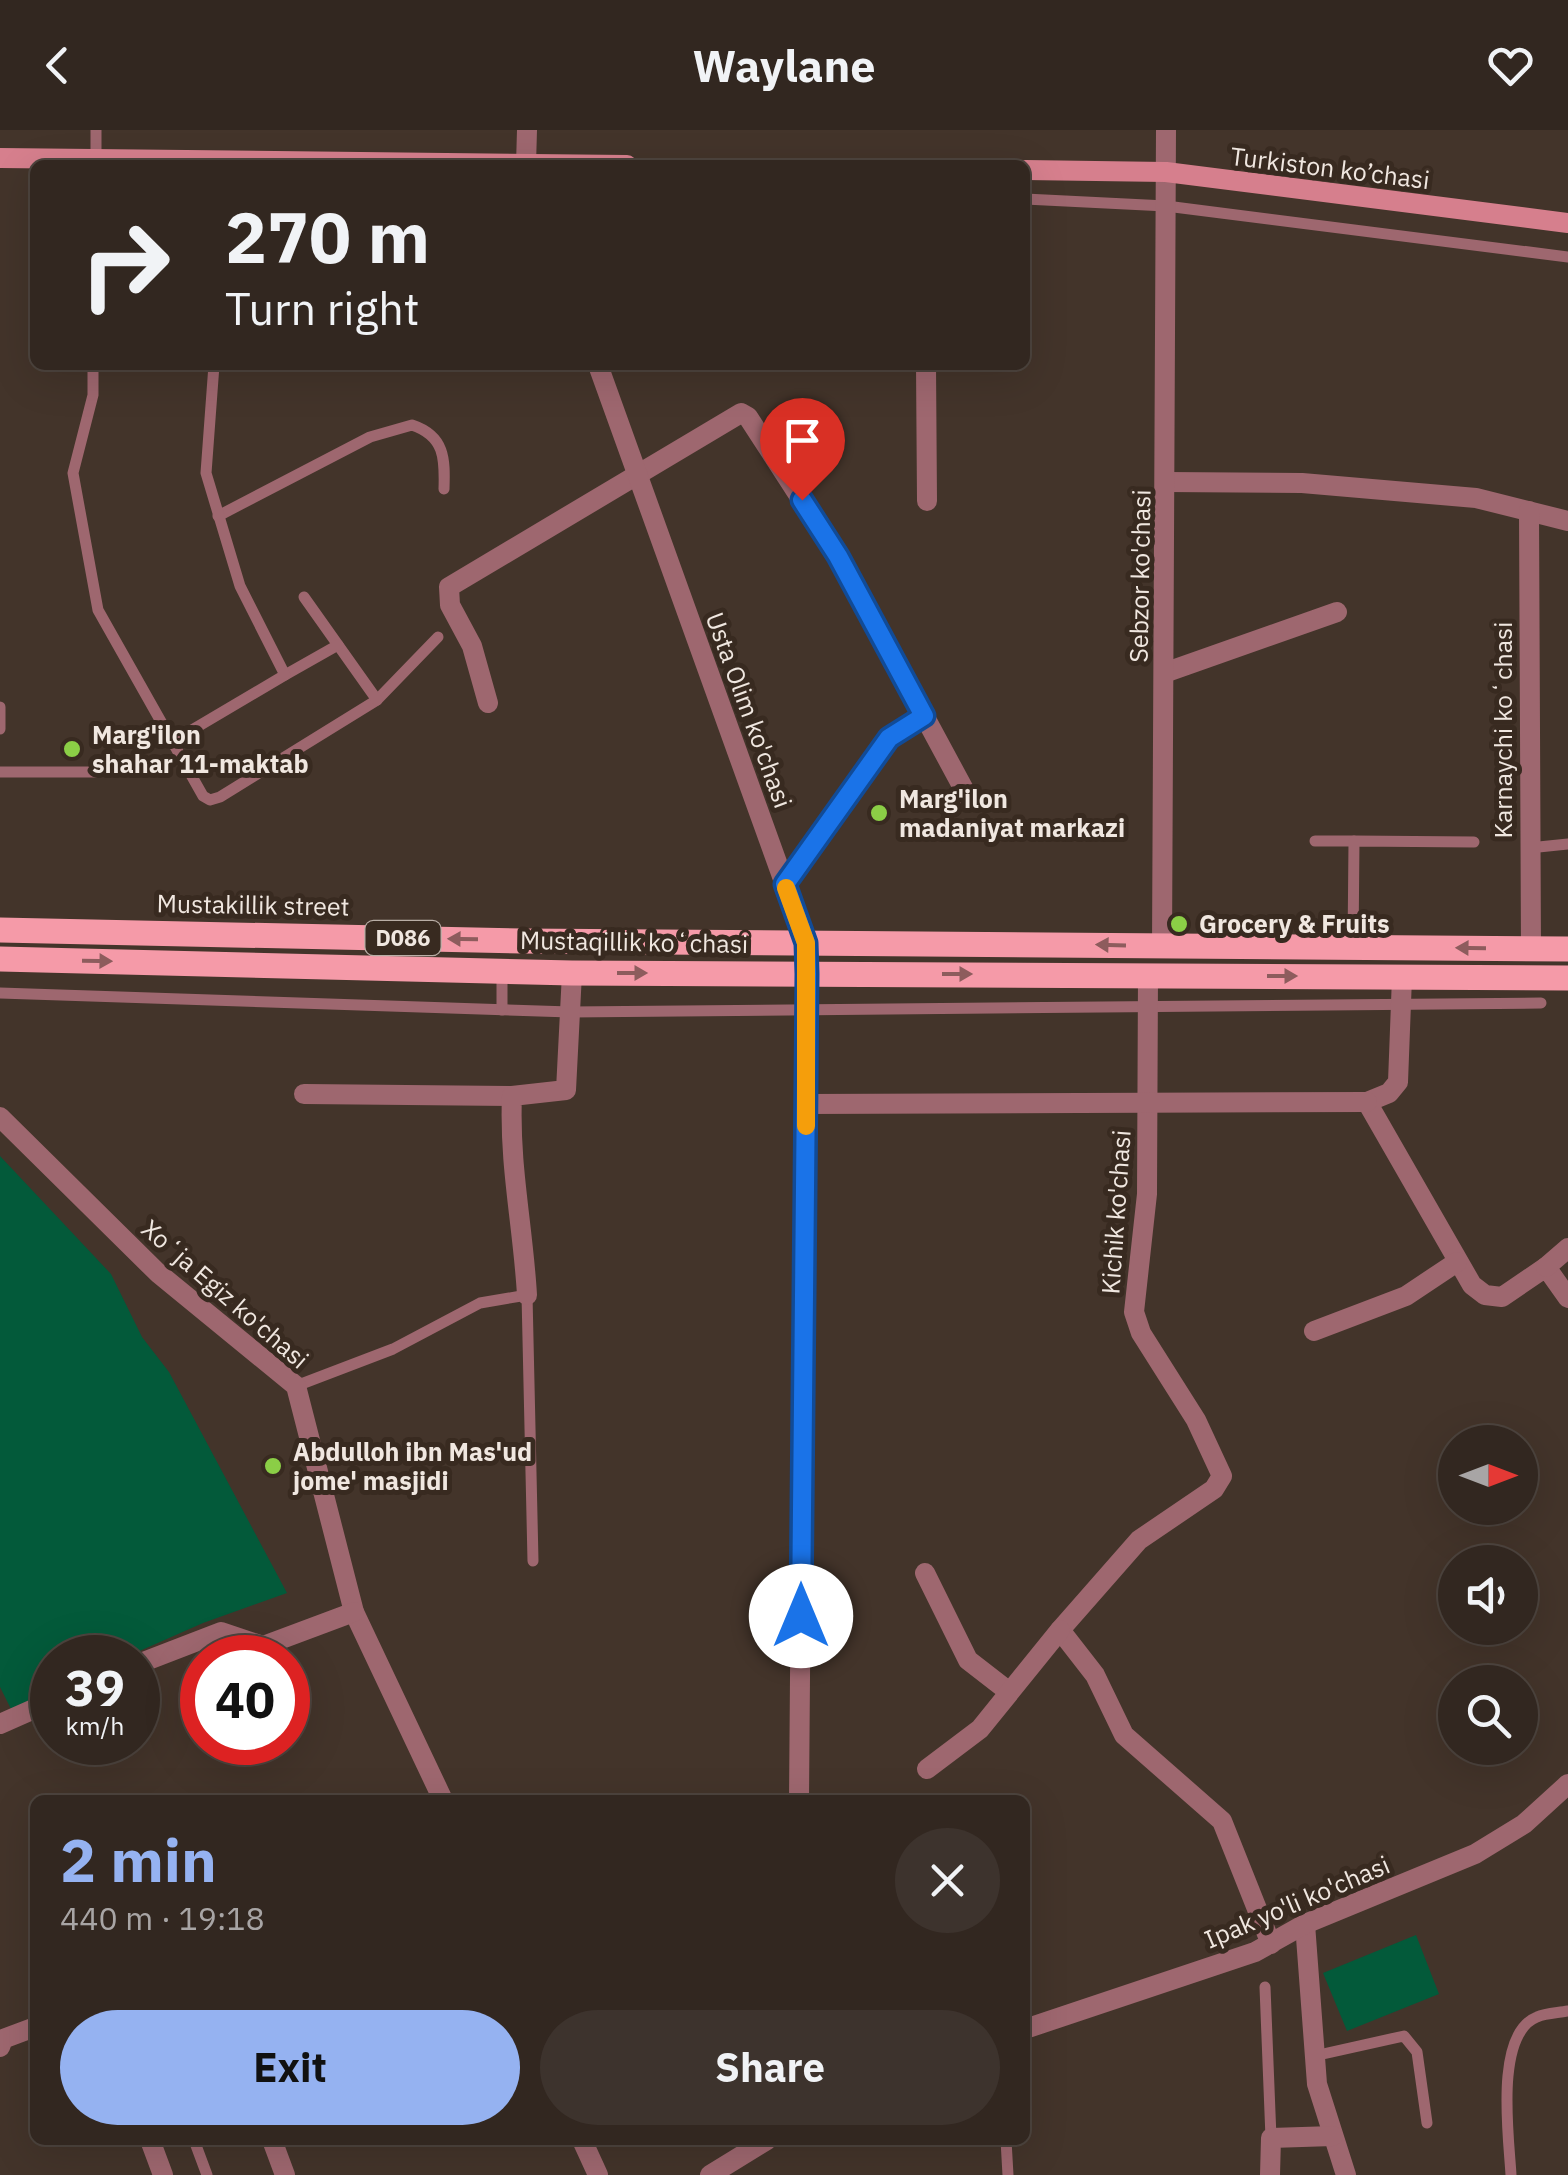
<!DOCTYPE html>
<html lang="en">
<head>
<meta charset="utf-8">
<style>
  :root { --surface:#322720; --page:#3d332d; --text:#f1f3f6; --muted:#a8a5a5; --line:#4d443e; --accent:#95b2f1 }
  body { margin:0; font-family:"IBM Plex Sans",sans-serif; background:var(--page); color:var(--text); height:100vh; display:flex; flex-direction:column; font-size:38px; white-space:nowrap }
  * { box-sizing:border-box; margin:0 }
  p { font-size:32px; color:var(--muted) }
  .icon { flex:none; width:55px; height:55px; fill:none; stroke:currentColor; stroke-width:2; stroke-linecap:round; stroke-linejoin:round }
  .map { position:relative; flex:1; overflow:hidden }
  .side { position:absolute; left:30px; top:1665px; width:1000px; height:350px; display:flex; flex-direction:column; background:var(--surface); border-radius:15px; box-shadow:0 10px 40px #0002,0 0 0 2px var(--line) }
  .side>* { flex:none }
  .top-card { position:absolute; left:30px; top:30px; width:1000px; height:210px; border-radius:15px; box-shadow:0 10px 40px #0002,0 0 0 2px var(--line); background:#322720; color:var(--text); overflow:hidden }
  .needle { width:65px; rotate:90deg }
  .controls { position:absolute; left:1438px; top:1295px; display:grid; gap:20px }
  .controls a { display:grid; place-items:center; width:100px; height:100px; border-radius:50%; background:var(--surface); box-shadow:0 10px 40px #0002,0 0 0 2px var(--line); font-size:50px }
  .speed { position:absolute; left:30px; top:1505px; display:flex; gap:20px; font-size:50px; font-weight:700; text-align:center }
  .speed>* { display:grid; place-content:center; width:130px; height:130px; border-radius:50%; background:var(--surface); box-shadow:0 10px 40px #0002,0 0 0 2px var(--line); line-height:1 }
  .speed small { font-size:25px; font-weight:400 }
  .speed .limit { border:15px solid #d22; background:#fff; color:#111 }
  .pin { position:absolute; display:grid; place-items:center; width:85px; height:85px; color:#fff; margin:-102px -42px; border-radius:50% 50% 50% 0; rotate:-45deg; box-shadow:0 0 10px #0007 }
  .pin .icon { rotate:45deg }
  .me { position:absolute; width:110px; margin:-55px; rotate:0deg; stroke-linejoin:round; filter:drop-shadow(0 0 8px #0008) }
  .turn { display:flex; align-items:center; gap:35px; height:210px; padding:0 30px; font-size:45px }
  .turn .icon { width:130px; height:130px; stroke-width:2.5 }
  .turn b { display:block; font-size:70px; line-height:85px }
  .round { display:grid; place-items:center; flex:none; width:105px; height:105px; border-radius:52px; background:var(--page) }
  .summary { display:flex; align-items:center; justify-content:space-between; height:170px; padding:0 30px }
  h1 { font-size:60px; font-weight:800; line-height:75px; color:var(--accent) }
  .button { display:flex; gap:20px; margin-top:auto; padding:20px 30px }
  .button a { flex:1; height:115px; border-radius:60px; background:var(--accent); color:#111; font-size:40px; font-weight:800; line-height:115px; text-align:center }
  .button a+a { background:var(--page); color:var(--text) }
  header { display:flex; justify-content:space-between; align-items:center; height:130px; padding:0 30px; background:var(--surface); font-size:45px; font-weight:800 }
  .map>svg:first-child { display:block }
  .green { fill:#035a3a }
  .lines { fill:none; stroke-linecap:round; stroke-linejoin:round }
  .service { stroke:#9e676f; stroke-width:11 }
  .minor { stroke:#9e676f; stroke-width:20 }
  .tertiary { stroke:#9e676f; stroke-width:20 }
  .secondary { stroke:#d67f8d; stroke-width:20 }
  .primary { stroke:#f59aa8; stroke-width:25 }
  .oneway { fill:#8d5c5d }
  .route-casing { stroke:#114b97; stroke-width:25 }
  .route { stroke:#1a73e8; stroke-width:18 }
  .slow { stroke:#f59e0b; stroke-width:18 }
  .poi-dot { fill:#8bce46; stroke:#382a20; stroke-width:4 }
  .labels { text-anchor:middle; stroke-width:10; stroke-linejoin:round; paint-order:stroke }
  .shield { fill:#382a20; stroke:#b9aea6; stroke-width:2.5 }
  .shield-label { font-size:22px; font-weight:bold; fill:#f0e7e0 }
  .street-label { font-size:25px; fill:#f0e7e0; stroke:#382a20 }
  .poi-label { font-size:25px; font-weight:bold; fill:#f0e7e0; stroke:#382a20; text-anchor:start }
</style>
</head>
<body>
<header><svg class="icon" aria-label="back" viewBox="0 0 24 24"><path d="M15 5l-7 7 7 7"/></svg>Waylane<svg class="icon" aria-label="heart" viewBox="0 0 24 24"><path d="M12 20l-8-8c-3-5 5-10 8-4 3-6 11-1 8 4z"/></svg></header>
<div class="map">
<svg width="1568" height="2045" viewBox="0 0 1568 2045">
  <rect width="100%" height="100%" fill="#43342a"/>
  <g class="green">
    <polygon points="0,1026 111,1144 142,1207 169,1242 287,1463 203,1493 126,1527 52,1528 52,1560 11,1579 0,1557"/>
    <polygon points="1416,1805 1439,1864 1347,1901 1323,1843"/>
  </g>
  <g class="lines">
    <g class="service">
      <polyline points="96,31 96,0"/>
      <polyline points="1025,69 1166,76 1568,127"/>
      <polyline points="93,235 93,265 73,343 98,480 203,666 210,670 220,667 377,570 438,507"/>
      <path d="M 218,386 L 370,307 L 412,295 C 445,306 445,329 444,359"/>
      <polyline points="304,467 377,570"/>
      <polyline points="285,545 338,515"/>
      <polyline points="0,577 0,599"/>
      <polyline points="170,613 285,545 240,456 206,343 214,235"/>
      <polyline points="0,642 95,642"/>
      <polyline points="1315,711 1354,711"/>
      <polyline points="1529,718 1568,714"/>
      <polyline points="1353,817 1354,711 1474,712"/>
      <polyline points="0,863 570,882 1541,873"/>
      <polyline points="502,880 502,841"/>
      <polyline points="296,1256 393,1219 480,1173 527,1165 533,1431"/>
      <polyline points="1265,1857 1271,2008"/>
      <polyline points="1314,1926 1404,1906 1417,1922 1427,1993"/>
      <polyline points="194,2010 207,2045"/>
      <polyline points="1006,2010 1008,2045"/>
      <path d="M 1511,2045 C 1509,2008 1494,1904 1537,1887 C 1546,1883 1558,1883 1568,1881"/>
    </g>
    <g class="minor">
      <polyline points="926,235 927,371"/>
      <polyline points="1166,352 1302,353 1476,368 1568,391"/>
      <polyline points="1529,381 1531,819"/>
      <polyline points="1164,543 1337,482"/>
      <polyline points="488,573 472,516 450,475 449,457 741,283 748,287 838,426 968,667"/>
      <polyline points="785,754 889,608 924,586"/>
      <polyline points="1162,817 1166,0"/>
      <polyline points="1148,845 1147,1064 1134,1182 1141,1203 1196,1290 1222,1346 1214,1359 1139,1410 1060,1500 1095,1545 1124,1605 1222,1691 1271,1814"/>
      <polyline points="1402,847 1398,952 1389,963 1367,972 1472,1155 1485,1165 1502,1167 1546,1137 1568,1168"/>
      <polyline points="304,964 512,966"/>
      <polyline points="806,974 1367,972"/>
      <polyline points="0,987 158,1143 296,1256 354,1482 443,1670"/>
      <polyline points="1546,1137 1568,1118"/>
      <path d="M 527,1165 C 523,1096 509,1035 512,966 L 566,960 L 572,843"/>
      <polyline points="1314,1201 1406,1166 1457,1132"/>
      <polyline points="925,1443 968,1530 1008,1561"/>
      <polyline points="138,1534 221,1502 263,1516 354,1482"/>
      <polyline points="0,1594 52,1571"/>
      <polyline points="927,1639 980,1599 1060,1500"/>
      <polyline points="1305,1794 1317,1954 1346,2045"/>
      <polyline points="0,1917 3,1909 35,1897"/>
      <polyline points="150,2010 163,2045"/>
      <polyline points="272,2010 285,2045"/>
      <polyline points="582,2010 598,2045"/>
      <polyline points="1270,2045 1271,2008 1333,2006"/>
    </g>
    <g class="tertiary">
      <polyline points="526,35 527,0"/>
      <polyline points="598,235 806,813 799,1670"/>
      <polyline points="1025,1899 1255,1822 1305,1794 1475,1724 1524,1694 1568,1654"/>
      <polyline points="710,2045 767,2010"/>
    </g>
    <g class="secondary">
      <polyline points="0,28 627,35"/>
      <polyline points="1025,40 1166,42 1568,93"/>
    </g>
    <g class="primary">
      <polyline points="0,800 522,811 1568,819"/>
      <polyline points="0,829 572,843 1568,848"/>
    </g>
  </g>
  <defs><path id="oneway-solid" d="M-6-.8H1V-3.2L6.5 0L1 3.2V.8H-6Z" transform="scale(2.5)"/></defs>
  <g class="oneway">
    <use href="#oneway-solid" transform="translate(463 809) rotate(-179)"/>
    <use href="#oneway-solid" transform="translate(1111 815) rotate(-178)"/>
    <use href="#oneway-solid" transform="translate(1471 818) rotate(-179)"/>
    <use href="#oneway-solid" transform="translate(97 831) rotate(1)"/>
    <use href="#oneway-solid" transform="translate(632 843)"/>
    <use href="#oneway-solid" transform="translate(957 844)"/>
    <use href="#oneway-solid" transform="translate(1282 846)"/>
  </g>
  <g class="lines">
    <defs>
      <polyline id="route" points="801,1486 807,844 806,813 785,754 889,608 924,586 838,426 802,370"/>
    </defs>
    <use href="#route" class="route-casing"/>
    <use href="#route" class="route"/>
    <polyline class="slow" points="786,758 806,813 806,996"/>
  </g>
  <g class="poi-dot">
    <circle cx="72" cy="619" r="10"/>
    <circle cx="879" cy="683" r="10"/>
    <circle cx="1179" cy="794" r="10"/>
    <circle cx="273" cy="1336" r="10"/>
  </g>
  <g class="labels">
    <rect class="shield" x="365.5" y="791" width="75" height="34" rx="8"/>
    <g class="shield-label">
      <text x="403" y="816">D086</text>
    </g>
    <g class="street-label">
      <text transform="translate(1330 38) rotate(7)" y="9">Turkiston ko’chasi</text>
      <text transform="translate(1140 446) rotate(-89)" y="9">Sebzor ko'chasi</text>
      <text transform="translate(749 580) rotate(70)" y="9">Usta Olim ko'chasi</text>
      <text transform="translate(1503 600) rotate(-90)" y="9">Karnaychi koʻchasi</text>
      <text transform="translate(253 775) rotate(1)" y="9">Mustakillik street</text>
      <text transform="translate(634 812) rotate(1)" y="9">Mustaqillik koʻchasi</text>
      <text transform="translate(1116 1082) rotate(-86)" y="9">Kichik ko'chasi</text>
      <text transform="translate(225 1164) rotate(41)" y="9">Xoʻja Egiz ko'chasi</text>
      <text transform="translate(1297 1772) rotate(-23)" y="9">Ipak yo'li ko'chasi</text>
    </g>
    <g class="poi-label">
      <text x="92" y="614">Marg'ilon<tspan x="92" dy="29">shahar 11-maktab</tspan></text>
      <text x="899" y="678">Marg'ilon<tspan x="899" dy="29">madaniyat markazi</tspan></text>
      <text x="1199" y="803">Grocery &amp; Fruits</text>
      <text x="293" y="1331">Abdulloh ibn Mas'ud<tspan x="293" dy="29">jome' masjidi</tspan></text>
    </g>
  </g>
</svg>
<div class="controls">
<a><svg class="needle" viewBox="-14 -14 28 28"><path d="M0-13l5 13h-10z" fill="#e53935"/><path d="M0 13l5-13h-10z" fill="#a8a5a5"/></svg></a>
<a><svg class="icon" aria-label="sound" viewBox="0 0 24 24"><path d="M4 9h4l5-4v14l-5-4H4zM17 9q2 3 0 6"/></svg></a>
<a><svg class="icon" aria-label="search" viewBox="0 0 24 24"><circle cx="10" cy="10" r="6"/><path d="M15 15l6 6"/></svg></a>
</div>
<div class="speed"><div>39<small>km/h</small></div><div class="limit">40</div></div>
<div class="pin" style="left:802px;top:370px;background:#d93025"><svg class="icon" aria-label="arrive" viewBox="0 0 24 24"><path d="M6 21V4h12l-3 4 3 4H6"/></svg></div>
<svg class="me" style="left:801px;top:1486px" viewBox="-20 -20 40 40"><circle r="19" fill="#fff"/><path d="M0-13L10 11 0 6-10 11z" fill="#1a73e8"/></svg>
<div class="top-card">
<div class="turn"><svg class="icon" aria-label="right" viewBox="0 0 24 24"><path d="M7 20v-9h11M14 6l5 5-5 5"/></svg><div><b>270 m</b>Turn right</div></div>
</div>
<section class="side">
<div class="summary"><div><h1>2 min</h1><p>440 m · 19:18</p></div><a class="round"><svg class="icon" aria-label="close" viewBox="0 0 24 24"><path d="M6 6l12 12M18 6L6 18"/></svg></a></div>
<div class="button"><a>Exit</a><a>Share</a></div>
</section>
</div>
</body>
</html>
